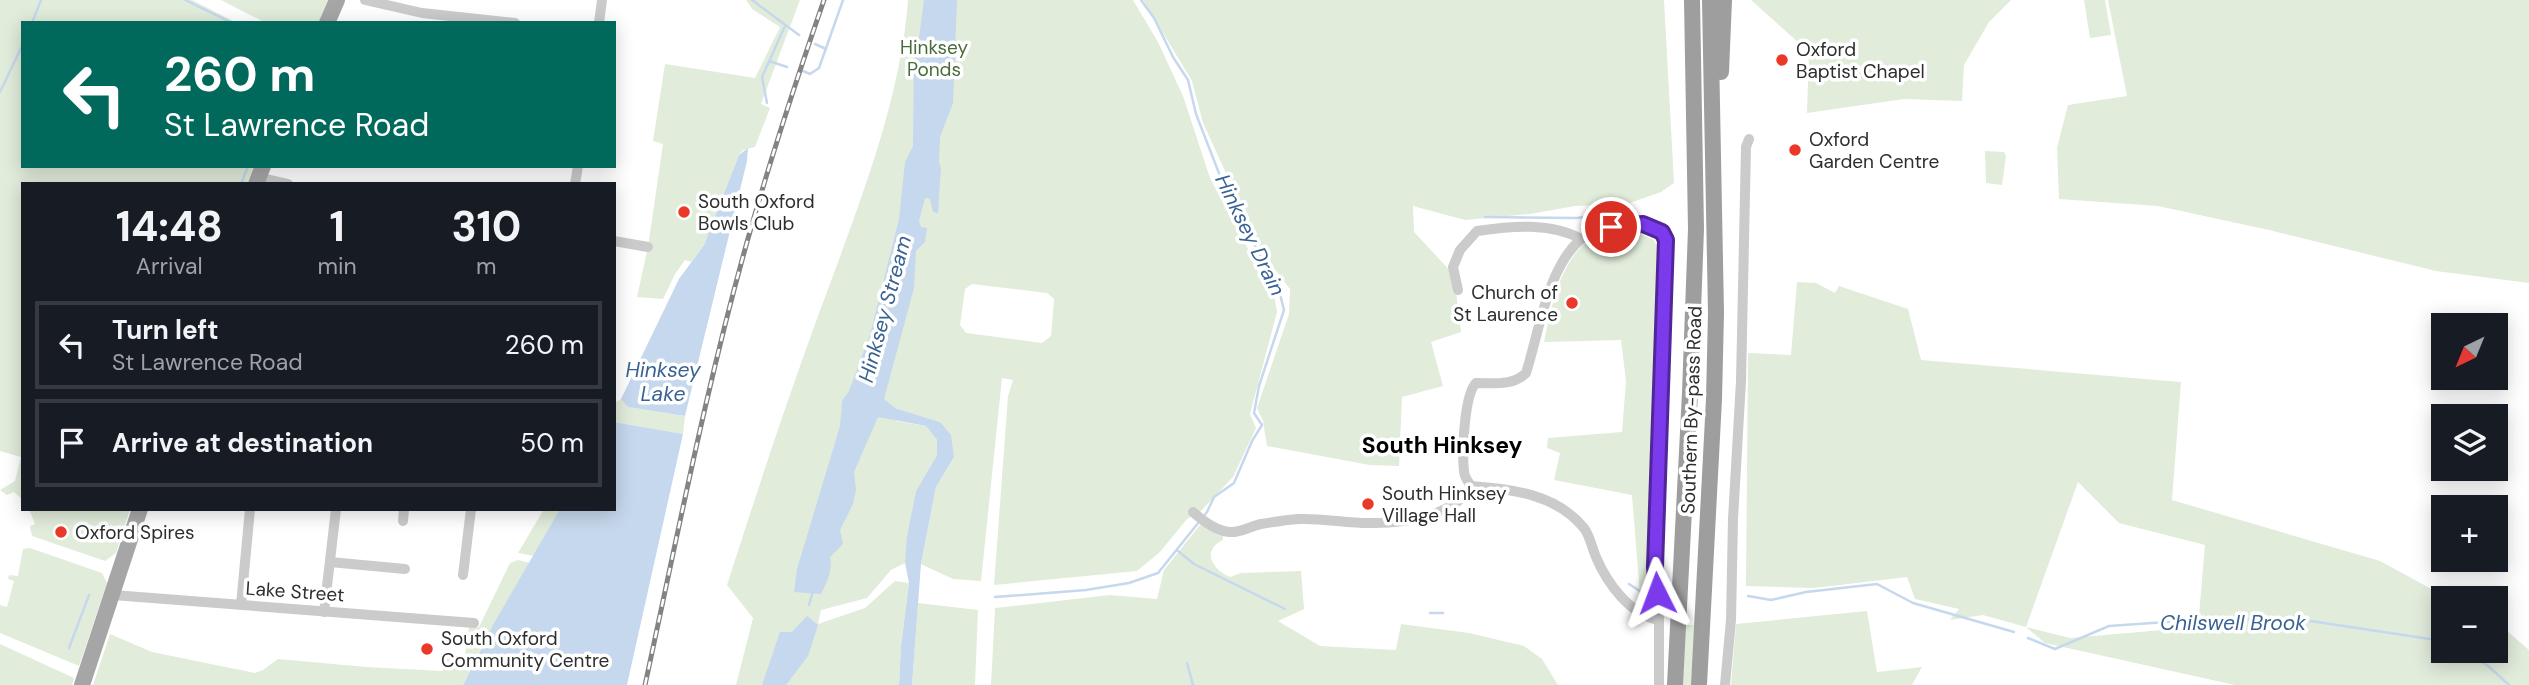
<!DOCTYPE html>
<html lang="en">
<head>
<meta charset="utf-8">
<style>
  :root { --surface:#171b24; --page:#20242c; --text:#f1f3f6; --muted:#9ea1a6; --line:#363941 }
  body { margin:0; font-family:"DM Sans",sans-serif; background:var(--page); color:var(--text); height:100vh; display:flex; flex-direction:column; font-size:26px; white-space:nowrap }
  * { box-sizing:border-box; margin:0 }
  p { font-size:23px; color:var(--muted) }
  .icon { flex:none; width:38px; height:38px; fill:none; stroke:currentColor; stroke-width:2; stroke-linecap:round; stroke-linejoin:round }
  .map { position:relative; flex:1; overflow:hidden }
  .side { position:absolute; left:21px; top:182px; width:595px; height:329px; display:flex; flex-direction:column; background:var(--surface); border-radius:0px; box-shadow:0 4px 18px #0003 }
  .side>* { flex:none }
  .guide { position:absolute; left:21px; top:21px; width:595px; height:147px; border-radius:0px; box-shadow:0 4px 18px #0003; background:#00695c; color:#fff; overflow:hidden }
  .needle { width:46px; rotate:223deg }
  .tools { position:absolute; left:2431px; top:313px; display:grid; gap:14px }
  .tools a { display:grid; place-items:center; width:77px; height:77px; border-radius:0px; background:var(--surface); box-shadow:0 4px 18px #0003; font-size:35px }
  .pin { position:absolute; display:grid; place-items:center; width:60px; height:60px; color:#fff; margin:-30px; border:4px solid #fff; border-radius:50%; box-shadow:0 2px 7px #0007 }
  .me { position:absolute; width:77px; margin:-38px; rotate:357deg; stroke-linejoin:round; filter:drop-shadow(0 0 5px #0008) }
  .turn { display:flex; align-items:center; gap:24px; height:147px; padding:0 28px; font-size:32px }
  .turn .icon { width:91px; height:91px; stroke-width:2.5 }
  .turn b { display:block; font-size:49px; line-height:60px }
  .eta { display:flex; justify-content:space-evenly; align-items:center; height:119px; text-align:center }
  .eta b { font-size:42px; font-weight:700; line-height:49px }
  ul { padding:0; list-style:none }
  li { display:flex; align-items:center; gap:21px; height:88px; margin:0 14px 10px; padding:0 14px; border:4px solid var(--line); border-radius:0px }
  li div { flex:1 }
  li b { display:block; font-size:26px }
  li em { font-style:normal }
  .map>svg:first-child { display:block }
  .green { fill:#e1ecdb; fill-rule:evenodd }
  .water { fill:#c6d8ed }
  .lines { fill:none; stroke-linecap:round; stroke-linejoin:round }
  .stream { stroke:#c6d8ed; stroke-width:2.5 }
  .minor { stroke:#cbcbcb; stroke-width:10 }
  .primary { stroke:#a6a6a6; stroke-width:16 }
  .trunk { stroke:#9e9e9e; stroke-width:16 }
  .rail-casing { stroke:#838383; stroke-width:5 }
  .rail { stroke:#fff; stroke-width:2.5; stroke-dasharray:8; stroke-linecap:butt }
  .route-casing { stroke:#51269a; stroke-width:18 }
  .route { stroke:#7c3aed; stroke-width:12 }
  .poi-dot { fill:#eb3929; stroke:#fff; stroke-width:2.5 }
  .labels { text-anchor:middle; stroke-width:7; stroke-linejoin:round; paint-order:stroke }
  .park-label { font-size:19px; fill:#496b3a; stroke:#fff }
  .poi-label { font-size:19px; fill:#2e2e2e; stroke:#fff; text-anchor:start }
  .street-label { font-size:19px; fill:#2e2e2e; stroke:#fff }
  .water-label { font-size:21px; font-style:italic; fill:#396293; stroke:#fff }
  .quarter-label { font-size:23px; font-weight:bold; fill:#000; stroke:#fff }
</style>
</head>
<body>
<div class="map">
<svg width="2529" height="685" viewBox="0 0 2529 685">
  <rect width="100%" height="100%" fill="#fff"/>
  <g class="green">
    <polygon points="0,0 192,0 237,23 23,23 23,166 254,166 247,184 23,184 23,500 14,492 7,495 0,490 15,481 21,457 0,451"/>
    <polygon points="221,0 328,0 319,23 266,23"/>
    <polygon points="746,0 800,0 761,104 770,108 755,147 743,150 739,155 704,245 691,262 685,260 675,274 663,299 637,297 648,247 663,144 653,141 665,64 755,78 780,27 752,9"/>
    <path d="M 908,0 L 1133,0 L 1158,42 L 1183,96 L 1210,178 L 1255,262 L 1272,283 L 1277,312 L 1250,414 L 1256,428 L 1233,477 L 1201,511 L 1187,519 L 1160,552 L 1137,571 L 994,585 L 1008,396 L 1013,380 L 1002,378 L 981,581 L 953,579 L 921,564 L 936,487 L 954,457 L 940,422 L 895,408 L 896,421 L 926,426 L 937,440 L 937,455 L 916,491 L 905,563 L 891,570 L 867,598 L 821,610 L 818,624 L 865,608 L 895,581 L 909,583 L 901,646 L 899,685 L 736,685 L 753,618 L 727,585 C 755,498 783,412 814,327 C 851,225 900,109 908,0 ZM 972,284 L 1047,293 L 1054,299 L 1051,336 L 1042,343 L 966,333 L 960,325 L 965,289 Z"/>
    <polygon points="1143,0 1664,0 1674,183 1661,192 1627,204 1575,206 1530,214 1465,220 1413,206 1414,232 1454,275 1461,332 1431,342 1443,386 1402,397 1399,466 1370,465 1267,446 1263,421 1257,408 1289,314 1290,289 1263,254 1203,123 1192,81"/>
    <polygon points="1751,0 2011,0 1989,22 1964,65 1962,101 1904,99 1807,113 1809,52"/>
    <polygon points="2084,0 2105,0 2111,35 2090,38"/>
    <polygon points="2108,0 2529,0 2529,283 2436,271 2269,230 2158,206 2059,199 2057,148 2068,105 2127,96"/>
    <polygon points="1985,151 2004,152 2006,156 2002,185 1986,183"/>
    <path d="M 1629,229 L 1654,240 L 1661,254 L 1647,599 L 1640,595 L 1632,495 L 1554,480 L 1560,453 L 1547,448 L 1548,438 L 1622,432 L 1626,381 L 1621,340 L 1544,342 C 1552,305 1560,257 1596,235 C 1605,230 1619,230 1629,229 Z"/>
    <path d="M 1797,282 L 1816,283 L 1835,293 L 1839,286 L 1908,309 L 1921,360 L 2181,382 L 2172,500 L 2380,561 L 2448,598 L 2443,598 L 2443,651 L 2496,651 L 2496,625 L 2507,631 L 2529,650 L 2529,685 L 2235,685 L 2045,643 L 2026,627 L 1983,615 L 1950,620 L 1959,609 L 1915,599 L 1907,577 L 1814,588 L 1746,586 L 1748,353 L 1791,355 ZM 2078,482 L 2119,523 L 2205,545 L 2198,627 L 2070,638 L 2026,627 Z"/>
    <polygon points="621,399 628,407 685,416 683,434 614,422 614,403"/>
    <polygon points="29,509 130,509 116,553 105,561 32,536 30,526 35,524"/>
    <polygon points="544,509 560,509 534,556 518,553"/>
    <path d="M 1200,525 L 1223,531 L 1223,540 C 1201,550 1212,570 1230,577 L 1241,573 L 1301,571 L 1304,609 L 1278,621 L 1320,646 L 1396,650 L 1401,624 L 1469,633 L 1524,646 L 1542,659 L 1558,685 L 991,685 L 995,608 L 1110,595 L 1157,599 L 1164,570 Z"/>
    <polygon points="30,548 102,573 107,583 79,666 0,633 0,605 7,607 14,581 8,579 9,575 18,576 23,549"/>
    <polygon points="518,560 530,563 481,648 463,685 93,685 110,634 152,652 255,673 263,670 278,659 366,667 443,671 445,653 465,655 469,627 479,627 510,563"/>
    <polygon points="918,603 978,610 975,685 912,685"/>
    <polygon points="1867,611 1877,672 1922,667 1912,685 1731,685 1736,624"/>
    <polygon points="1685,625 1696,625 1693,685 1682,685"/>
    <polygon points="0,644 74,678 72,685 0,685"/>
  </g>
  <g class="water">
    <path d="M 924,0 L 957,0 L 953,103 L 940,137 L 939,162 L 941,168 L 938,213 L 933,212 L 930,199 L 925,198 L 919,221 L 921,227 L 927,228 L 925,242 L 916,251 L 914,288 L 884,399 L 895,408 L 940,422 L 951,435 L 954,457 L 936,487 L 921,564 L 912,685 L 899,685 L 901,646 L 909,583 L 905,563 L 907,537 L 916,491 L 937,455 L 937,440 L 926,426 L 878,417 L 854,472 L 856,490 L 853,504 L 840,530 L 843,544 L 830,557 C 833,570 827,582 821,594 L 794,592 L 797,569 L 840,426 L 842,401 L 849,391 L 870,335 L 899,219 L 905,162 L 913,146 L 914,49 L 919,38 Z"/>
    <polygon points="748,148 747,161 685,416 628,407 621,399 679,279 704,245 739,155"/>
    <polygon points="614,422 683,434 627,685 463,685 493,625 560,509 614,509"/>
    <polygon points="807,616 818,625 808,656 786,685 762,685 780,632 792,632"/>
  </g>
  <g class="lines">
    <g class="stream">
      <polyline points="185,0 232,23"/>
      <polyline points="752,0 799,35"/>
      <polyline points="32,23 41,0"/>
      <polyline points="815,44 826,49"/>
      <polyline points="769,61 787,67"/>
      <polyline points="803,71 810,74 819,68 843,0"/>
      <polyline points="0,92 23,44"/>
      <polyline points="767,103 762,77 785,26"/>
      <polyline points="241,184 248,166"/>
      <polyline points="1485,217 1577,218 1605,214"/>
      <polyline points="1178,551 1194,564 1285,609"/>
      <polyline points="1629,584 1646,595"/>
      <polyline points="1748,596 1771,600 1806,592 1877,584 1913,603 2014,632"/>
      <polyline points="995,597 1086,590 1129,583 1158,573 1207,512 1214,497 1234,483 1252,441 1262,425 1254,413 1259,386 1284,310 1280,294 1222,181 1196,114 1188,80 1173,57 1154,18 1141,0"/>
      <polyline points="809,605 813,591"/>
      <polyline points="1430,613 1443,613"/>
      <polyline points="2028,638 2055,649 2109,626 2210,619 2304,620 2443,641"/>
      <polyline points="69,648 89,595"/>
      <polyline points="2461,651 2487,665 2509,685"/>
      <polyline points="1187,663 1193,685"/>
    </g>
    <g class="minor">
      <polyline points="365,0 422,13 515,23"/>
      <polyline points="599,23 602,0"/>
      <polyline points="258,177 288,184"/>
      <polyline points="575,184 578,166"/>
      <polyline points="614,241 648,247"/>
      <path d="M 1458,290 L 1453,267 L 1460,250 L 1477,231 C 1510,226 1551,222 1581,239"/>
      <path d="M 1471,486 C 1468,481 1464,477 1464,471 C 1462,453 1464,395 1476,383 C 1493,383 1513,386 1526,373 C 1539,333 1547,269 1580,240 C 1589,232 1603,229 1615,226 C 1633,223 1646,224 1662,232 L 1666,240 L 1667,264 L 1655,567 L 1659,620 L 1659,685"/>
      <path d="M 1471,486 C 1512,489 1556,494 1584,528 C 1590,536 1592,548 1596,557 C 1607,583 1630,615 1659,620"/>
      <path d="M 1193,512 C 1203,521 1216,531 1230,532 C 1240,533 1251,526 1261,524 C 1273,522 1286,520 1299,519 C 1322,518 1346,523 1369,523 C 1401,524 1454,517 1471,486"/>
      <polyline points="403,521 404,509"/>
      <polyline points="330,562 405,569"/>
      <polyline points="463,575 471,509"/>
      <polyline points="113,595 474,623"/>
      <polyline points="241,605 250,509"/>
      <polyline points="324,612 336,509"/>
      <polyline points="1725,685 1731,620 1733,519 1741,381 1746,147 1749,139"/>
    </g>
    <g class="primary">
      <polyline points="327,23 337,0"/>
      <polyline points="256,184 263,166"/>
      <polyline points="82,685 140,509"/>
    </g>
    <g class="trunk">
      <polyline points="1721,72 1724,0"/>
      <polyline points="1675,685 1690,393 1696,229 1692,0"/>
      <polyline points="1699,685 1714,399 1716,313 1710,0"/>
    </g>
    <defs>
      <path id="rail" d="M 645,685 C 678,533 708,378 751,228 C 773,151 798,75 824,0"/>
    </defs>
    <use href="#rail" class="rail-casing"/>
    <use href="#rail" class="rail"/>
  </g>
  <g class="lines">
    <defs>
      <polyline id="route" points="1611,227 1643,224 1662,232 1666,240 1655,567 1657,593"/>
    </defs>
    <use href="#route" class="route-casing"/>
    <use href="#route" class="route"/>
  </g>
  <g class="poi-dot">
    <circle cx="1782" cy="60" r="7"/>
    <circle cx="1795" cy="150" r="7"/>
    <circle cx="684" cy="212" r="7"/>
    <circle cx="1572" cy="303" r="7"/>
    <circle cx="1368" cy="504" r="7"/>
    <circle cx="61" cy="532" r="7"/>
    <circle cx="427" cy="649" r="7"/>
  </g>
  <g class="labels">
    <g class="park-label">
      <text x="934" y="54">Hinksey<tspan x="934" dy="22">Ponds</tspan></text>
    </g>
    <g class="poi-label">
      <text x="1796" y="56">Oxford<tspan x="1796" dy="22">Baptist Chapel</tspan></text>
      <text x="1809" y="146">Oxford<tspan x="1809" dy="22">Garden Centre</tspan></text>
      <text x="698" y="208">South Oxford<tspan x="698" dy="22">Bowls Club</tspan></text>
      <text x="1558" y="299" text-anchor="end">Church of<tspan x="1558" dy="22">St Laurence</tspan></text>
      <text x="1382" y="500">South Hinksey<tspan x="1382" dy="22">Village Hall</tspan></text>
      <text x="75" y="539">Oxford Spires</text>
      <text x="441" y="645">South Oxford<tspan x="441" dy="22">Community Centre</tspan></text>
    </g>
    <g class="street-label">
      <text transform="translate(1691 410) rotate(-88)" y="7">Southern By-pass Road</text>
      <text transform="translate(295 591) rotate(4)" y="7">Lake Street</text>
    </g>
    <g class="water-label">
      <text transform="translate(1250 235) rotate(64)" y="7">Hinksey Drain</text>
      <text transform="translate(885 309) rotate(-75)" y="7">Hinksey Stream</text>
      <text x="663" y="377">Hinksey<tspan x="663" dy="24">Lake</tspan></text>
      <text x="2233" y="630">Chilswell Brook</text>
    </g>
    <g class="quarter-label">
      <text x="1442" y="453">South Hinksey</text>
    </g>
  </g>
</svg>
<div class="tools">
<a><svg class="needle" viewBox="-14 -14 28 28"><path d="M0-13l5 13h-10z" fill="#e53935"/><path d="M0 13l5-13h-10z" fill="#9ea1a6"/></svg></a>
<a><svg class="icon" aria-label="layers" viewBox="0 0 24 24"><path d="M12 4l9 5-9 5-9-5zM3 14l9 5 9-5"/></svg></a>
<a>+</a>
<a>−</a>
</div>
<div class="pin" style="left:1611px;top:227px;background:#d93025"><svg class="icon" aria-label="arrive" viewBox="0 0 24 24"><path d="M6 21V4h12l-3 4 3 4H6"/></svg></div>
<svg class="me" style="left:1657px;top:593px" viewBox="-20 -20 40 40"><path d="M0-17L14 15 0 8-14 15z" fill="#7c3aed" stroke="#fff" stroke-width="4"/></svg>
<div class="guide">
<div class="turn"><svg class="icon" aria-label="left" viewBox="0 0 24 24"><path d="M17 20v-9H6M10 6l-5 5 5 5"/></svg><div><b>260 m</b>St Lawrence Road</div></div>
</div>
<section class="side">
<div class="eta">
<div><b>14:48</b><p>Arrival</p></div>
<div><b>1</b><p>min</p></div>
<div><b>310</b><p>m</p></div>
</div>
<ul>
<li><svg class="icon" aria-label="left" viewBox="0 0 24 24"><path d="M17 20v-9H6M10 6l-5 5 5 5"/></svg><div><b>Turn left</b><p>St Lawrence Road</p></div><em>260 m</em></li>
<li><svg class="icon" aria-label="arrive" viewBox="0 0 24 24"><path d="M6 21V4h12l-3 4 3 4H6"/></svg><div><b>Arrive at destination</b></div><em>50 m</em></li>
</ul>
</section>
</div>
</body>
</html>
